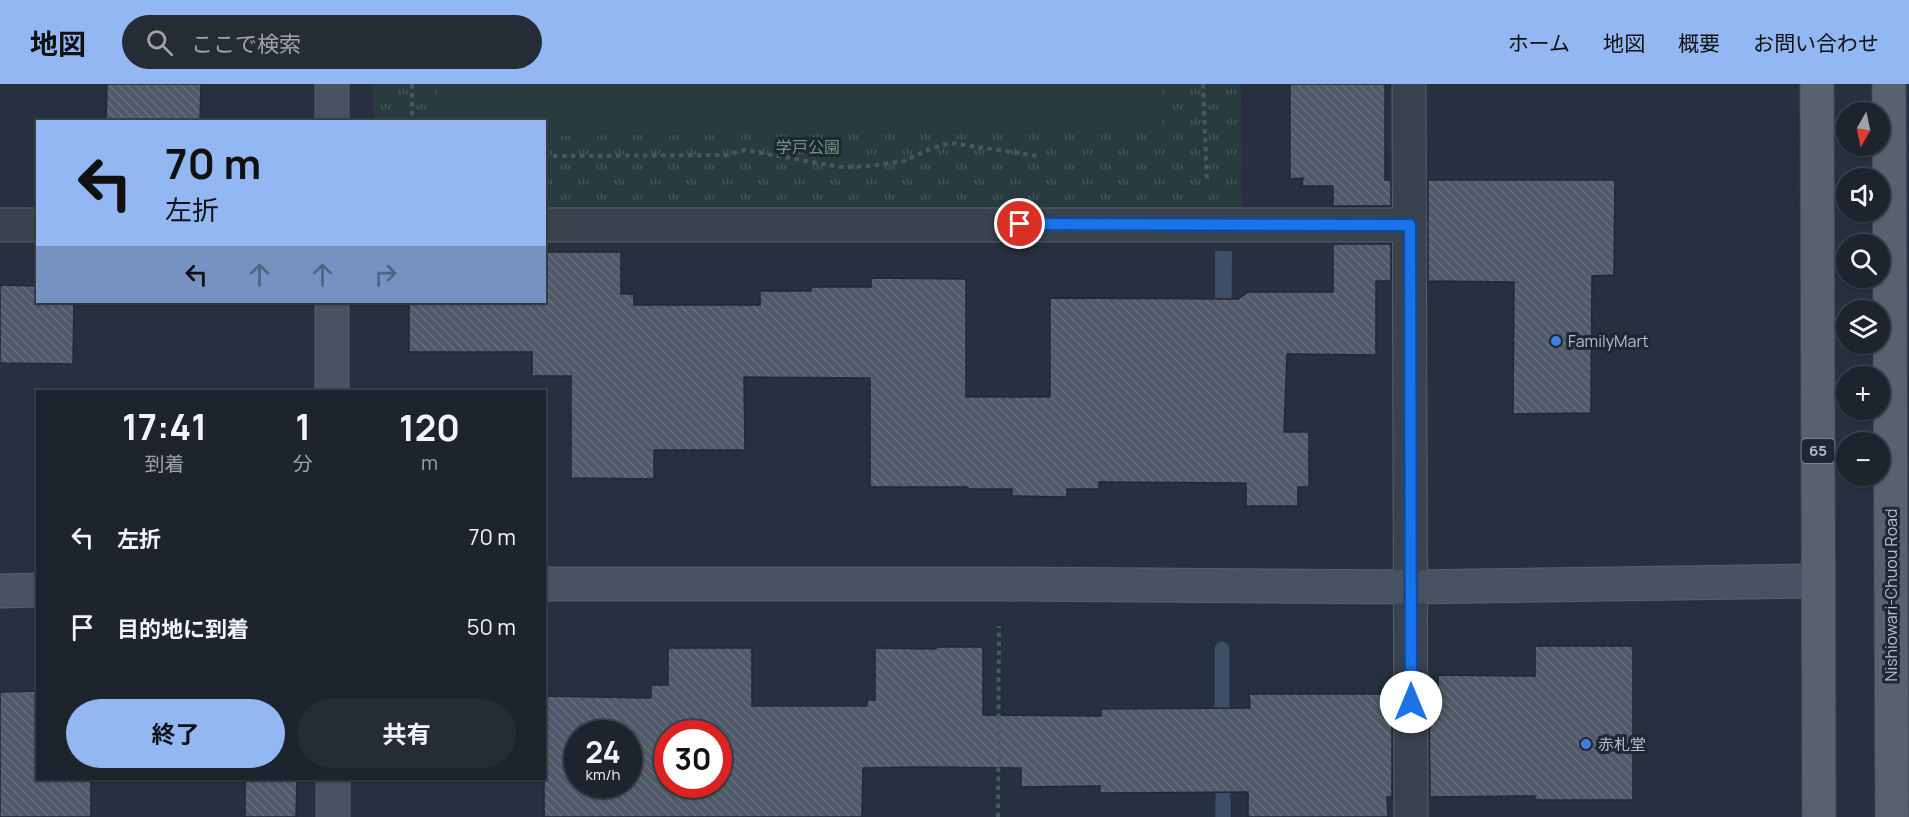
<!DOCTYPE html>
<html lang="ja">
<head>
<meta charset="utf-8">
<style>
  :root { --surface:#1d242e; --page:#252c36; --text:#f1f3f6; --muted:#a0a4aa; --line:#3b414a; --accent:#93b7f2 }
  body { margin:0; font-family:Manrope,"Noto Sans JP",sans-serif; background:var(--page); color:var(--text); height:100vh; display:flex; flex-direction:column; font-size:22px; white-space:nowrap }
  * { box-sizing:border-box; margin:0 }
  p { font-size:20px; color:var(--muted) }
  .icon { flex:none; width:33px; height:33px; fill:none; stroke:currentColor; stroke-width:2; stroke-linecap:round; stroke-linejoin:round }
  .map { position:relative; flex:1; overflow:hidden }
  .details { position:absolute; left:36px; top:306px; width:510px; height:390px; display:flex; flex-direction:column; background:var(--surface); border-radius:0px; box-shadow:0 2px 4px #0004,0 0 0 2px var(--line) }
  .details>* { flex:none }
  .hud { position:absolute; left:36px; top:36px; width:510px; height:183px; border-radius:0px; box-shadow:0 2px 4px #0004,0 0 0 2px var(--line); background:#93b7f2; color:#111; overflow:hidden }
  .needle { width:39px; rotate:189deg }
  .fabs { position:absolute; left:1836px; top:18px; display:grid; gap:12px }
  .fabs a { display:grid; place-items:center; width:54px; height:54px; border-radius:50%; background:var(--surface); box-shadow:0 2px 4px #0004,0 0 0 2px var(--line); font-size:30px }
  .speed { position:absolute; left:564px; top:636px; display:flex; gap:12px; font-size:30px; font-weight:700; text-align:center }
  .speed>* { display:grid; place-content:center; width:78px; height:78px; border-radius:50%; background:var(--surface); box-shadow:0 2px 4px #0004,0 0 0 2px var(--line); line-height:1 }
  .speed small { font-size:15px; font-weight:400 }
  .speed .limit { border:9px solid #d22; background:#fff; color:#111 }
  .pin { position:absolute; display:grid; place-items:center; width:51px; height:51px; color:#fff; margin:-26px; border:3px solid #fff; border-radius:50%; box-shadow:0 2px 6px #0007 }
  .me { position:absolute; width:66px; margin:-33px; rotate:0deg; stroke-linejoin:round; filter:drop-shadow(0 0 4px #0008) }
  .turn { display:flex; align-items:center; gap:21px; height:126px; padding:0 30px; font-size:27px }
  .turn .icon { width:78px; height:78px; stroke-width:2.5 }
  .turn b { display:block; font-size:42px; line-height:51px }
  .lanes { display:flex; align-items:center; height:57px; padding:0 30px; background:#0003; justify-content:center; gap:30px; direction:ltr }
  .lanes .off { opacity:.35 }
  .eta { display:flex; justify-content:space-evenly; align-items:center; height:102px; text-align:center }
  .eta b { font-size:36px; font-weight:700; line-height:42px }
  .action { display:flex; gap:12px; margin-top:auto; padding:12px 30px }
  .action a { flex:1; height:69px; border-radius:36px; background:var(--accent); color:#111; font-size:24px; font-weight:700; line-height:69px; text-align:center }
  .action a+a { background:var(--page); color:var(--text) }
  ul { padding:0; list-style:none }
  li { display:flex; align-items:center; gap:18px; height:90px; padding:0 30px }
  li div { flex:1 }
  li b { display:block; font-size:22px }
  li em { font-style:normal }
  header { display:flex; align-items:center; gap:36px; box-sizing:border-box; height:84px; padding:0 30px; background:var(--accent); color:#111 }
  header strong { font-size:28px }
  nav { display:flex; gap:33px; margin-inline-start:auto; font-size:21px }
  .search { width:420px; height:54px; background:var(--page); display:flex; align-items:center; gap:15px; box-sizing:border-box; padding:0 21px; border-radius:33px; color:var(--muted); font-size:22px }
  .map>svg:first-child { display:block }
  .park { fill:url(#park-tufts) }
  .pitch { fill:#283c3f }
  .water { fill:#3d4e66 }
  .lines { fill:none; stroke-linecap:round; stroke-linejoin:round }
  .stream { stroke:#3d4e66; stroke-width:15 }
  .building { fill:url(#building-back-hatch); stroke:#212935; stroke-width:1.5; fill-rule:evenodd }
  .street-casing { stroke:#58606c; stroke-width:35 }
  .secondary-casing { stroke:#58606c; stroke-width:35 }
  .primary-casing { stroke:#444b57; stroke-width:35 }
  .path { stroke:#47595c; stroke-width:4; stroke-dasharray:4.5 4.5; stroke-linecap:butt }
  .street { stroke:#3a424e; stroke-width:33 }
  .secondary { stroke:#495261; stroke-width:33 }
  .primary { stroke:#59616e; stroke-width:33 }
  .route-casing { stroke:#114b97; stroke-width:15 }
  .route { stroke:#1a73e8; stroke-width:10 }
  .shop-dot { fill:#3f7fe0; stroke:#1f2733; stroke-width:2 }
  .labels { text-anchor:middle; stroke-width:6; stroke-linejoin:round; paint-order:stroke }
  .shield { fill:#1f2733; stroke:#89919c; stroke-width:1.5 }
  .shield-label { font-size:15px; font-weight:bold; fill:#b7bec9 }
  .park-label { font-size:16px; fill:#6f9879; stroke:#1f2733 }
  .poi-label { font-size:16px; fill:#b7bec9; stroke:#1f2733; text-anchor:start }
  .street-label { font-size:16px; fill:#b7bec9; stroke:#1f2733 }
</style>
</head>
<body>
<header>
<strong>地図</strong>
<div class="search"><svg class="icon" aria-label="search" viewBox="0 0 24 24"><circle cx="10" cy="10" r="6"/><path d="M15 15l6 6"/></svg>ここで検索</div>
<nav><a>ホーム</a><a>地図</a><a>概要</a><a>お問い合わせ</a></nav>
</header>
<div class="map">
<svg width="1909" height="733" viewBox="0 0 1909 733">
  <defs>
    <pattern id="park-tufts" width="24" height="20" patternUnits="userSpaceOnUse" patternTransform="scale(1.5)"><rect width="24" height="20" fill="#283c3f"/><path d="M3 7l-1-3M5 7V3M7 7l1-3M15 17l-1-3M17 17v-4M19 17l1-3" fill="none" stroke="#455659"/></pattern>
    <pattern id="building-back-hatch" width="6" height="6" patternUnits="userSpaceOnUse" patternTransform="scale(1.5)"><rect width="6" height="6" fill="#505969"/><path d="M-1 5l2 2M0 0l6 6M5-1l2 2" fill="none" stroke="#676f7d"/></pattern>
  </defs>
  <rect width="100%" height="100%" fill="#27303e"/>
  <polygon class="park" points="373,0 1241,0 1242,124 545,126 544,38 374,37"/>
  <polygon class="pitch" points="435,0 1161,0 1162,46 545,52 544,38 460,37 435,5"/>
  <polygon class="water" points="1215,167 1232,167 1230,390 1215,390"/>
  <g class="lines">
    <g class="stream">
      <polyline points="1222,565 1222,643"/>
      <polyline points="1223,688 1223,733"/>
    </g>
  </g>
  <g class="building">
    <polygon points="107,0 201,0 200,38 106,38"/>
    <polygon points="1290,0 1385,0 1385,96 1391,96 1391,122 1333,122 1333,102 1302,102 1303,94 1290,95"/>
    <polygon points="1428,96 1615,96 1614,191 1592,192 1591,329 1513,330 1514,198 1428,197"/>
    <polygon points="1333,160 1391,160 1391,197 1376,197 1376,271 1287,270 1284,348 1309,348 1309,403 1298,403 1298,422 1246,422 1246,399 1099,398 1099,405 1067,405 1067,413 1012,412 1012,405 968,405 968,403 870,403 870,294 744,293 745,366 654,366 654,395 571,394 571,292 532,292 532,268 409,268 409,218 544,218 544,168 621,168 621,210 634,210 634,221 760,221 760,207 811,207 811,203 871,203 871,194 966,195 966,313 1050,313 1050,214 1238,215 1248,208 1333,208"/>
    <polygon points="0,201 38,202 38,218 74,218 73,280 0,279"/>
    <polygon points="1535,562 1633,562 1633,716 1535,716 1535,712 1430,713 1429,611 1438,611 1438,591 1535,592"/>
    <path d="M 936,563 L 983,563 L 983,631 L 1101,632 L 1101,625 L 1250,624 L 1249,610 L 1392,610 L 1392,713 L 1387,713 L 1388,733 L 1248,733 L 1248,708 L 1100,709 L 1100,702 L 1021,703 L 1021,684 L 924,683 L 863,684 L 862,733 L 544,733 L 544,612 L 651,614 L 651,601 L 668,601 L 668,564 L 752,564 L 752,622 L 867,622 L 867,616 L 875,616 L 875,564 L 936,565 ZM 578,650 L 628,650 L 628,700 L 578,700 ZM 668,650 L 718,650 L 718,700 L 668,700 Z"/>
    <polygon points="38,607 38,694 91,694 91,733 0,733 0,608"/>
    <polygon points="245,694 297,694 296,733 245,733"/>
  </g>
  <g class="lines">
    <defs>
      <g id="street">
        <polyline points="1409,0 1411,733"/>
        <polyline points="0,141 38,141"/>
        <polyline points="544,141 1410,141"/>
      </g>
      <g id="secondary">
        <polyline points="332,0 332,38"/>
        <polyline points="332,218 332,308"/>
        <polyline points="544,500 999,500 1411,503 1818,497"/>
        <polyline points="0,507 38,506"/>
        <polyline points="333,694 333,733"/>
      </g>
      <g id="primary">
        <polyline points="1817,0 1819,733"/>
        <polyline points="1889,0 1892,733"/>
      </g>
    </defs>
    <use href="#street" class="street-casing"/>
    <use href="#secondary" class="secondary-casing"/>
    <use href="#primary" class="primary-casing"/>
    <g class="path">
      <polyline points="412,0 412,31 418,38"/>
      <polyline points="1203,0 1207,98"/>
      <polyline points="544,72 727,71 745,66 840,83 869,82 904,77 932,64 951,59 1038,72"/>
      <polyline points="998,733 999,542"/>
    </g>
    <use href="#street" class="street"/>
    <use href="#secondary" class="secondary"/>
    <use href="#primary" class="primary"/>
  </g>
  <g class="lines">
    <defs>
      <polyline id="route" points="1020,140 1410,141 1411,618"/>
    </defs>
    <use href="#route" class="route-casing"/>
    <use href="#route" class="route"/>
  </g>
  <g class="shop-dot">
    <circle cx="1556" cy="257" r="6"/>
    <circle cx="1586" cy="660" r="6"/>
  </g>
  <g class="labels">
    <rect class="shield" x="1801.5" y="355" width="33" height="24" rx="4.5"/>
    <g class="shield-label">
      <text x="1818" y="372">65</text>
    </g>
    <g class="park-label">
      <text x="808" y="69">学戸公園</text>
    </g>
    <g class="poi-label">
      <text x="1568" y="263">FamilyMart</text>
      <text x="1598" y="666">赤札堂</text>
    </g>
    <g class="street-label">
      <text transform="translate(1891 511) rotate(-90)" y="6">Nishiowari-Chuou Road</text>
    </g>
  </g>
</svg>
<div class="fabs">
<a><svg class="needle" viewBox="-14 -14 28 28"><path d="M0-13l5 13h-10z" fill="#e53935"/><path d="M0 13l5-13h-10z" fill="#a0a4aa"/></svg></a>
<a><svg class="icon" aria-label="sound" viewBox="0 0 24 24"><path d="M4 9h4l5-4v14l-5-4H4zM17 9q2 3 0 6"/></svg></a>
<a><svg class="icon" aria-label="search" viewBox="0 0 24 24"><circle cx="10" cy="10" r="6"/><path d="M15 15l6 6"/></svg></a>
<a><svg class="icon" aria-label="layers" viewBox="0 0 24 24"><path d="M12 4l9 5-9 5-9-5zM3 14l9 5 9-5"/></svg></a>
<a>+</a>
<a>−</a>
</div>
<div class="speed"><div>24<small>km/h</small></div><div class="limit">30</div></div>
<div class="pin" style="left:1020px;top:140px;background:#d93025"><svg class="icon" aria-label="arrive" viewBox="0 0 24 24"><path d="M6 21V4h12l-3 4 3 4H6"/></svg></div>
<svg class="me" style="left:1411px;top:618px" viewBox="-20 -20 40 40"><circle r="19" fill="#fff"/><path d="M0-13L10 11 0 6-10 11z" fill="#1a73e8"/></svg>
<div class="hud">
<div class="turn"><svg class="icon" aria-label="left" viewBox="0 0 24 24"><path d="M17 20v-9H6M10 6l-5 5 5 5"/></svg><div><b>70 m</b>左折</div></div>
<div class="lanes"><svg class="icon" aria-label="left" viewBox="0 0 24 24"><path d="M17 20v-9H6M10 6l-5 5 5 5"/></svg><svg class="icon off" aria-label="ahead" viewBox="0 0 24 24"><path d="M12 20V5M6 11l6-6 6 6"/></svg><svg class="icon off" aria-label="ahead" viewBox="0 0 24 24"><path d="M12 20V5M6 11l6-6 6 6"/></svg><svg class="icon off" aria-label="right" viewBox="0 0 24 24"><path d="M7 20v-9h11M14 6l5 5-5 5"/></svg></div>
</div>
<section class="details">
<div class="eta">
<div><b>17:41</b><p>到着</p></div>
<div><b>1</b><p>分</p></div>
<div><b>120</b><p>m</p></div>
</div>
<ul>
<li><svg class="icon" aria-label="left" viewBox="0 0 24 24"><path d="M17 20v-9H6M10 6l-5 5 5 5"/></svg><div><b>左折</b></div><em>70 m</em></li>
<li><svg class="icon" aria-label="arrive" viewBox="0 0 24 24"><path d="M6 21V4h12l-3 4 3 4H6"/></svg><div><b>目的地に到着</b></div><em>50 m</em></li>
</ul>
<div class="action"><a>終了</a><a>共有</a></div>
</section>
</div>
</body>
</html>
